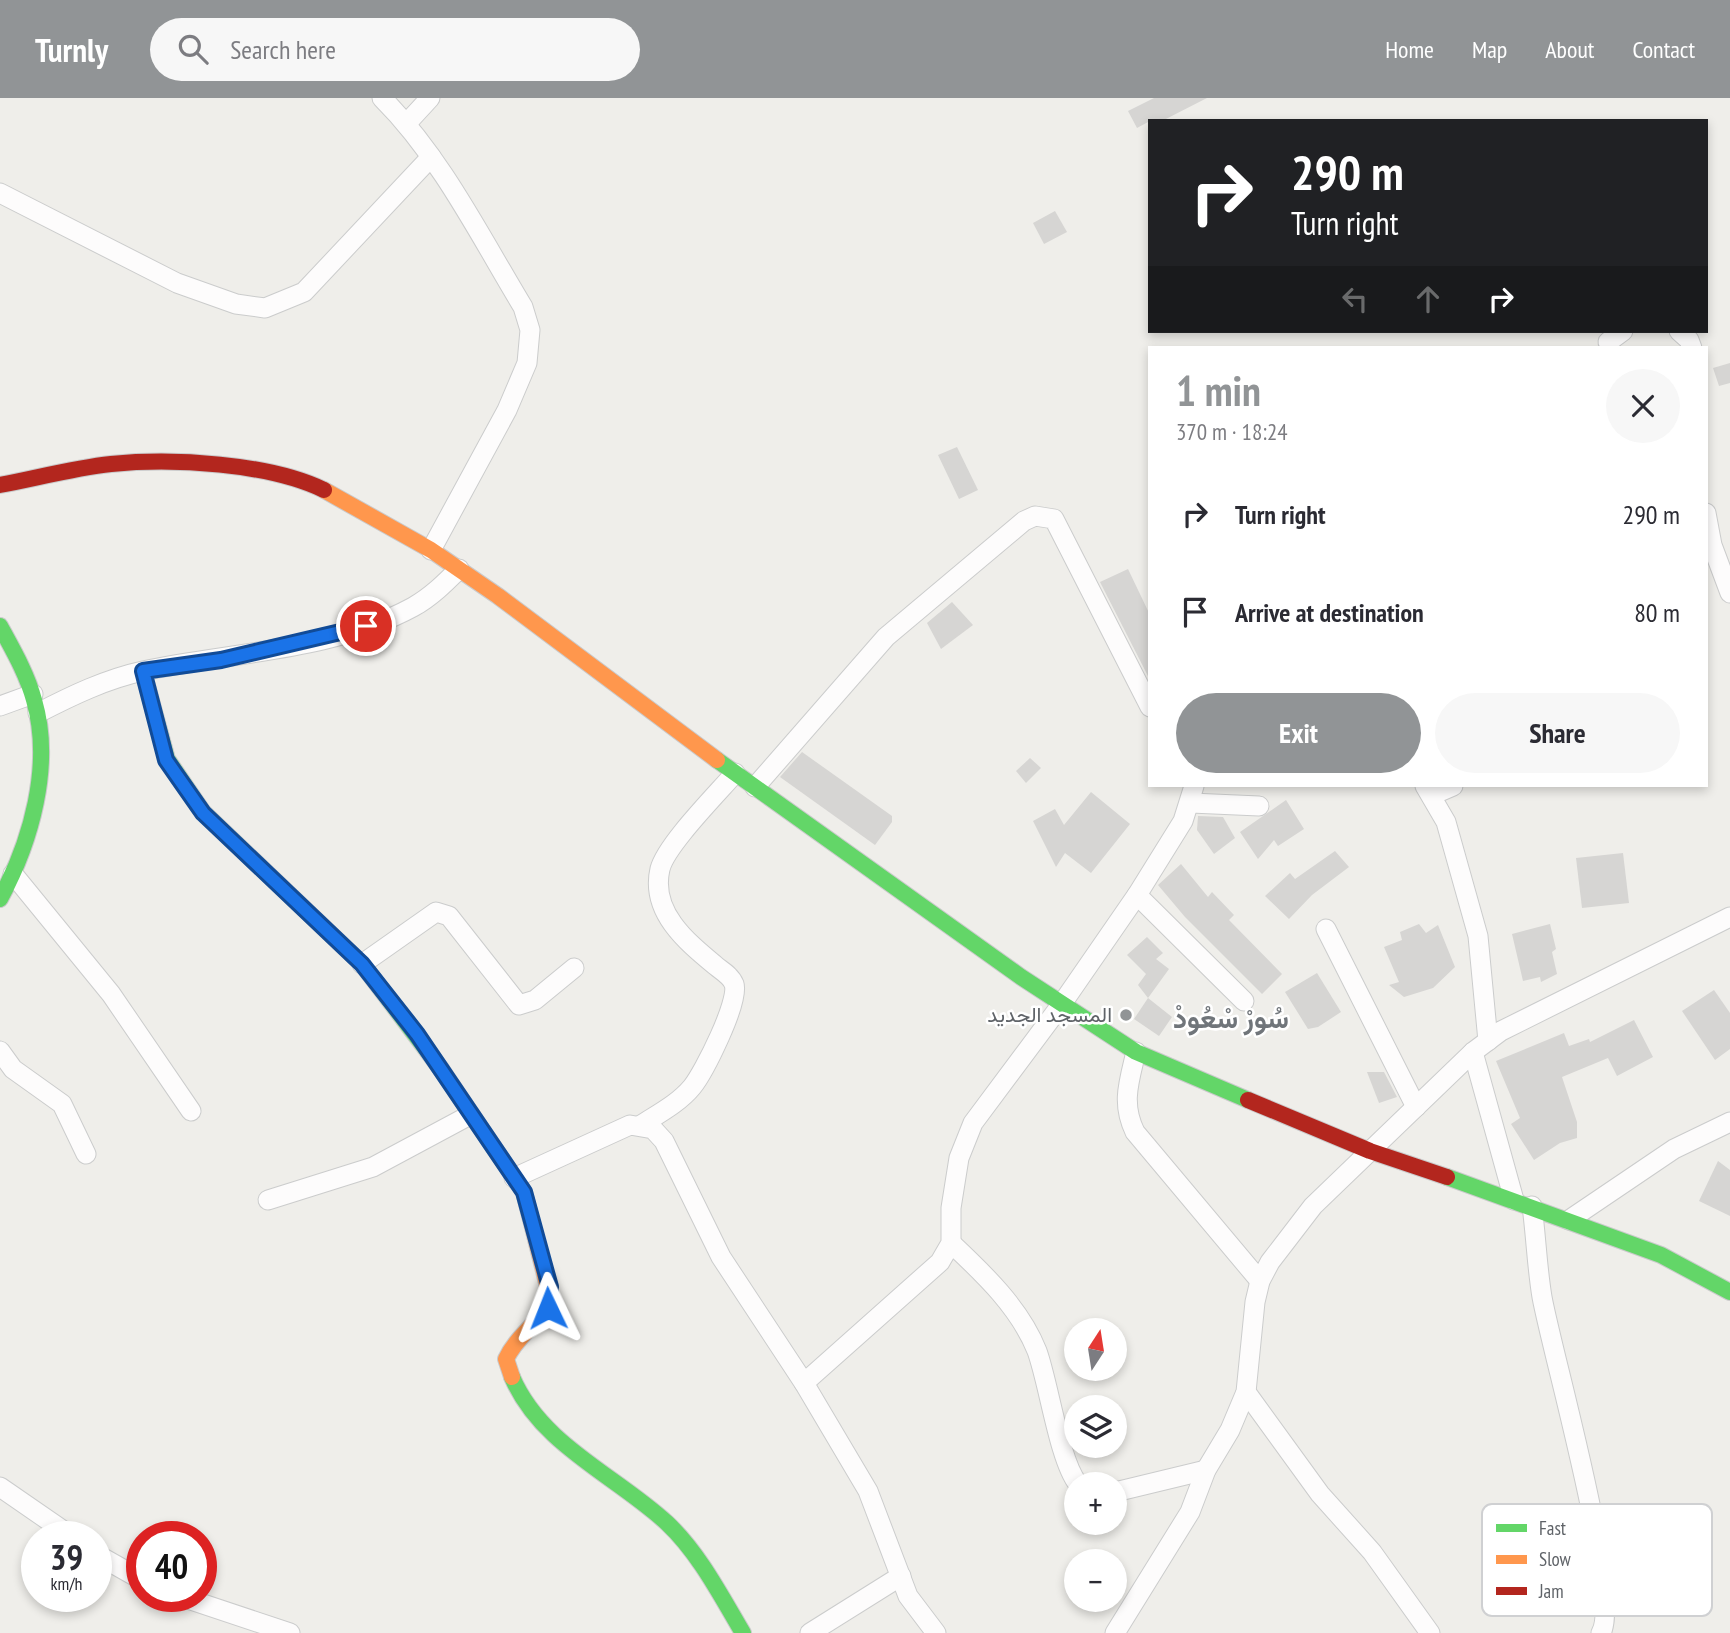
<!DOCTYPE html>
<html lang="en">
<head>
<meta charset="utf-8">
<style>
  :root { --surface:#fff; --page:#f7f7f7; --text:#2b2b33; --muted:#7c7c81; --accent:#919496 }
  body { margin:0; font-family:"PT Sans Narrow",Vazirmatn,sans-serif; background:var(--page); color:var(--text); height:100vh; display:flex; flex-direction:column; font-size:26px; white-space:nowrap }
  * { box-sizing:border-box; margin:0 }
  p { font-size:23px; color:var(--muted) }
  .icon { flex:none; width:38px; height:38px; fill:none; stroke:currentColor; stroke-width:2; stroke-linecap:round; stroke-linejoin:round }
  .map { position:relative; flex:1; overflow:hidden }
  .panel { position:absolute; left:1148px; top:248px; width:560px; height:441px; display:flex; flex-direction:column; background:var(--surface); border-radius:0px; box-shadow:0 4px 10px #0003 }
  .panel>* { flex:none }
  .hud { position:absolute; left:1148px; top:21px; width:560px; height:214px; border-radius:0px; box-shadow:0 4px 10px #0003; background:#202124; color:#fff; overflow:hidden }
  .needle { width:46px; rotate:12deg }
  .fabs { position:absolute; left:1064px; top:1220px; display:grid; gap:14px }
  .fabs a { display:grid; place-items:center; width:63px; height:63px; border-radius:50%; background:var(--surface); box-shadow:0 4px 10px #0003; font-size:35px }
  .speed { position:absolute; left:21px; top:1423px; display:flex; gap:14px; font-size:35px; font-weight:700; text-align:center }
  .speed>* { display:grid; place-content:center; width:91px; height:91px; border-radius:50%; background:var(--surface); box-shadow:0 4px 10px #0003; line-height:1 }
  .speed small { font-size:18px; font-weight:400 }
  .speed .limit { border:10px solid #d22; background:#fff; color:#111 }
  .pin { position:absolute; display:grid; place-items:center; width:60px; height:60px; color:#fff; margin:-30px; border:4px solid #fff; border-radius:50%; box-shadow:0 2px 7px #0007 }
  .me { position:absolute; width:77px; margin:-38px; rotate:358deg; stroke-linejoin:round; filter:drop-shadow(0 0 5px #0008) }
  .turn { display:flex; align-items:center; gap:24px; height:147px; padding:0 28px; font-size:32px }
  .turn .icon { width:91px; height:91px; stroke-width:2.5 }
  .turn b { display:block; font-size:49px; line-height:60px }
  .lanes { display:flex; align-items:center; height:66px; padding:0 28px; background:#0003; justify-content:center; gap:35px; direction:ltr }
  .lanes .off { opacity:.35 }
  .round { display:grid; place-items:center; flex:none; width:74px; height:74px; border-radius:37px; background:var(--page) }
  .head { display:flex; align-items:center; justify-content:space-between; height:119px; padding:0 28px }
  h1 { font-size:42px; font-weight:800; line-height:52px; color:var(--accent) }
  .action { display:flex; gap:14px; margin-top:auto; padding:14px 28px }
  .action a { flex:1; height:80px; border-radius:42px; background:var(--accent); color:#fff; font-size:28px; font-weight:800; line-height:80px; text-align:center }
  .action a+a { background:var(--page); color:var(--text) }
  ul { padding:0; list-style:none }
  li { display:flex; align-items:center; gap:21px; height:98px; padding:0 28px }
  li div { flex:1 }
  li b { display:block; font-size:26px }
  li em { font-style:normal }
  header { display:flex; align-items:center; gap:42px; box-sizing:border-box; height:98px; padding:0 35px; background:var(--accent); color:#fff }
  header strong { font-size:33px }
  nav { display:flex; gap:38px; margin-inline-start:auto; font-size:24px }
  .search { width:490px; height:63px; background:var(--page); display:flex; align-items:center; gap:18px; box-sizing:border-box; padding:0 24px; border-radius:38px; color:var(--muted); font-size:26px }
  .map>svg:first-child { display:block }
  .building { fill:#d6d5d3 }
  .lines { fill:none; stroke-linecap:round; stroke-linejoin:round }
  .street-casing { stroke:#cbcccc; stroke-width:21 }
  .fast-casing { stroke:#cacacb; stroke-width:18 }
  .slow-casing { stroke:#cacacb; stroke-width:18 }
  .jam-casing { stroke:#cacacb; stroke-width:18 }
  .street { stroke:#fdfcfc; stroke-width:19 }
  .fast { stroke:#63d668; stroke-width:16 }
  .slow { stroke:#ff974d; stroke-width:16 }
  .jam { stroke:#b3261e; stroke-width:16 }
  .route-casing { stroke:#114b97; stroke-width:18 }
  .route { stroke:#1a73e8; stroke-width:12 }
  .poi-dot { fill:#919496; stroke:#fff; stroke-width:2.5 }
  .labels { text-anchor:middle; stroke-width:5; stroke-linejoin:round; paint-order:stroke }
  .poi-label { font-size:21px; fill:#5f6368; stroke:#fff; text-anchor:end }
  .district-label { font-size:28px; font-weight:bold; fill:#70757a; stroke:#fff }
  .key { fill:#fff; stroke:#cfd0d2; stroke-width:2 }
  .key-label { font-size:19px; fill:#5f6368 }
</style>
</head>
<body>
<header>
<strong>Turnly</strong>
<div class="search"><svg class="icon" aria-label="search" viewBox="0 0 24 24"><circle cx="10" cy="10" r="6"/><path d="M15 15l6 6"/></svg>Search here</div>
<nav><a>Home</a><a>Map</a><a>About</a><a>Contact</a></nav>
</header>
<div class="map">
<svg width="1730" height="1535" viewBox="0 0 1730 1535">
  <rect width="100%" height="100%" fill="#efeeea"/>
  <g class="building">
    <polygon points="1154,0 1207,0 1162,23 1150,23 1137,30 1128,13"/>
    <polygon points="1055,113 1067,134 1044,146 1033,125"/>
    <polygon points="1730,265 1730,285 1719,288 1713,270"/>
    <polygon points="957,349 978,392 959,401 938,357"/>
    <polygon points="1128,471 1150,517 1150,582 1100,484"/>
    <polygon points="952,504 973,527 941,551 927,525"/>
    <polygon points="802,654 892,718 892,724 875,747 780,679"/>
    <polygon points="1030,660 1041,670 1026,685 1016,673"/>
    <polygon points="1091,694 1130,726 1091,775 1065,755 1056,769 1033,723 1055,711 1064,727"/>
    <polygon points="1286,702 1304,731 1278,748 1274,742 1258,761 1240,734"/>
    <polygon points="1198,718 1223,719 1235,740 1214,756 1197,732"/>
    <polygon points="1335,753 1349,769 1312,797 1289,821 1265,798 1290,775 1295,781"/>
    <polygon points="1623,755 1629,805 1582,810 1576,760"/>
    <polygon points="1181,766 1208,799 1212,794 1234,817 1229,822 1282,876 1262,896 1185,819 1158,787"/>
    <polygon points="1419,826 1426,835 1438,827 1455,869 1433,890 1404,899 1389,887 1399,884 1384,849 1402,842 1400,834"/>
    <polygon points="1550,826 1556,851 1552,854 1557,876 1541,884 1540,879 1523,883 1512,836"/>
    <polygon points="1147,839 1163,855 1156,861 1169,871 1148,900 1138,887 1146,876 1127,857"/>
    <polygon points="1317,875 1341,914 1318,929 1308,931 1285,894"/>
    <polygon points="1714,892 1730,915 1730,951 1715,962 1682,913"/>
    <polygon points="1148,900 1172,919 1159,938 1134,921"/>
    <polygon points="1634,922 1653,959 1617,978 1608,960 1562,979 1577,1024 1577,1040 1560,1045 1534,1062 1511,1026 1520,1020 1496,963 1564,935 1569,948 1589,941 1590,944"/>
    <polygon points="1367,974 1384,974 1397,999 1379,1005"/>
    <polygon points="1718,1063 1730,1072 1730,1118 1699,1103"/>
  </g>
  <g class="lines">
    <defs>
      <g id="street">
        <path d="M 382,0 C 441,59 480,138 523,209 L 530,232 L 527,265 L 507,312 L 431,452"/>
        <polyline points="407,25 430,0"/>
        <polyline points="0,95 177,185 236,206 265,210 304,194 431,59"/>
        <polyline points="1679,233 1689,242 1692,250"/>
        <polyline points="1608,244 1623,233"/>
        <polyline points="1706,415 1712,447 1730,495"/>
        <polyline points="0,608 33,596"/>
        <path d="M 38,615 C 71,598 106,581 143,573 C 232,554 332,553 413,509 C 431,499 445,485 459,471"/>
        <polyline points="1425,688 1446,724 1478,838 1488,943"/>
        <polyline points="755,689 886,539 1024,423 1035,418 1054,421 1150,609"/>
        <polyline points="1432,697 1453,688"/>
        <polyline points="1191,705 1259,708"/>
        <polyline points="13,776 111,896 191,1013"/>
        <polyline points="1137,797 1244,903"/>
        <polyline points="1326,831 1416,1009"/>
        <polyline points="362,866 436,814 449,818 519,907 535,902 574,870"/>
        <polyline points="0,953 13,971 62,1006 86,1056"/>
        <path d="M 1136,954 C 1129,984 1121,1005 1135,1034 L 1260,1183"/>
        <polyline points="1473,954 1514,1102"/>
        <path d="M 641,1027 C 658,1016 679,1005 692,989 C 704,974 740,903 734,886 C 731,878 722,873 716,868 C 687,844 650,814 660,771 C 666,747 717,696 735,675"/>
        <polyline points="514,1080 630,1027 653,1031 664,1043 721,1159 804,1285 868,1393 908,1498 936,1535"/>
        <polyline points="268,1102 373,1069 470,1017"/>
        <path d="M 1532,1108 C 1536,1138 1537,1169 1542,1199 C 1552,1255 1622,1498 1601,1535"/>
        <polyline points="1569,1122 1674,1051 1730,1024"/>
        <path d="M 951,1145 C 984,1176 1020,1210 1037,1253 C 1049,1286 1059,1362 1078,1386"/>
        <polyline points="804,1285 940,1164 951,1145 951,1110 959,1060 973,1025 1061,907 1137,797 1183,723 1194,688"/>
        <polyline points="1246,1294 1320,1396 1372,1454 1430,1535"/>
        <polyline points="0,1389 71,1438"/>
        <polyline points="1115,1394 1206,1372"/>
        <polyline points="96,1456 142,1482"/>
        <polyline points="179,1498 290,1535"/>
        <polyline points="810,1535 901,1478"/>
        <polyline points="1115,1535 1190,1414 1206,1372 1230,1332 1246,1294 1255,1204 1260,1183 1270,1164 1313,1108 1473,954 1501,933 1730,819"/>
      </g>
      <g id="fast">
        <path d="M 0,528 C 13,552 27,576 34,602 C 53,667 31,744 0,801"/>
        <polyline points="143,573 167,661 203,714 362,866 441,971"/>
        <polyline points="717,662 1021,879 1136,954 1248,1002"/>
        <polyline points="1447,1079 1661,1157 1730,1194"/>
        <path d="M 512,1279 C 541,1347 615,1377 667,1425 C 699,1455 721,1498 743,1535"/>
      </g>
      <g id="slow">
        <polyline points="324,392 431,452 498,498 717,662"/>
        <path d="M 441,971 L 524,1094 L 551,1201 C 540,1225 517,1237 506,1261 L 512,1279"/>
      </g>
      <g id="jam">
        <path d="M 0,387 C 37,380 74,370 111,366 C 173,360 268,365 324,392"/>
        <polyline points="1248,1002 1370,1053 1447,1079"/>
      </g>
    </defs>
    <use href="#street" class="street-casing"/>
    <use href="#fast" class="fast-casing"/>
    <use href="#slow" class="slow-casing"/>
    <use href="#jam" class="jam-casing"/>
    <use href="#street" class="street"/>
    <use href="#fast" class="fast"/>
    <use href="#slow" class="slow"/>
    <use href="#jam" class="jam"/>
  </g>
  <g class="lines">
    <defs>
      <polyline id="route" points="366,528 221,562 143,573 166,662 182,685 203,715 362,866 417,936 524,1094 550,1189 548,1210"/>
    </defs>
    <use href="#route" class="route-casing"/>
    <use href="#route" class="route"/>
  </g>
  <circle class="poi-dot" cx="1126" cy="917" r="7"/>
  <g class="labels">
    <g class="poi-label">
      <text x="1112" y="924">المسجد الجديد</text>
    </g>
    <g class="district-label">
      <text x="1231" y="930">سُورْ سْعُودْ</text>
    </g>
  </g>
  <rect x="1482" y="1406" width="230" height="112" rx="10" class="key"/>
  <rect x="1496" y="1426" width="31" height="8" fill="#63d668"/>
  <rect x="1496" y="1457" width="31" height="9" fill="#ff974d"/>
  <rect x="1496" y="1489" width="31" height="8" fill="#b3261e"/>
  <g class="key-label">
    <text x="1539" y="1437">Fast</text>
    <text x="1539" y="1468">Slow</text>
    <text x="1539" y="1500">Jam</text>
  </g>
</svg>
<div class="fabs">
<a><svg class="needle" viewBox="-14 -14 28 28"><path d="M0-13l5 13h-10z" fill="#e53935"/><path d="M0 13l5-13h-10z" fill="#7c7c81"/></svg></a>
<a><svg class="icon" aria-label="layers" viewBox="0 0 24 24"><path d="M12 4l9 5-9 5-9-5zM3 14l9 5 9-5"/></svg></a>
<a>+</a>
<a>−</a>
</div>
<div class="speed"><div>39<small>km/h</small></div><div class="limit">40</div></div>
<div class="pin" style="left:366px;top:528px;background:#d93025"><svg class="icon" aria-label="arrive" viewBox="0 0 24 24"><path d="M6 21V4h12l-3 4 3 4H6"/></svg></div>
<svg class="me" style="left:548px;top:1210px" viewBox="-20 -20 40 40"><path d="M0-17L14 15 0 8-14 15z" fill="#1a73e8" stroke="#fff" stroke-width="4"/></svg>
<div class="hud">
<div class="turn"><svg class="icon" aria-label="right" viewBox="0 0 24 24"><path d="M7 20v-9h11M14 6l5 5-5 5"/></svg><div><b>290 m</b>Turn right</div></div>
<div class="lanes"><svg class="icon off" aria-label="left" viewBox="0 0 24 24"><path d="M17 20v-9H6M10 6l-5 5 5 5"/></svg><svg class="icon off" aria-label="ahead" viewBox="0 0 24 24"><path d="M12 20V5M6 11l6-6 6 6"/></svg><svg class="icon" aria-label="right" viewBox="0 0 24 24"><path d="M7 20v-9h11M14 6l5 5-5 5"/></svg></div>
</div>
<section class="panel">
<div class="head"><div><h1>1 min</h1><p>370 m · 18:24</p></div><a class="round"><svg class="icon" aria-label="close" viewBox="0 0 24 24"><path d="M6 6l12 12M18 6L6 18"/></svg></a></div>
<ul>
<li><svg class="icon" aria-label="right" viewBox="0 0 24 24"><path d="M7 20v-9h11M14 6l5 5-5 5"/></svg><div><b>Turn right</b></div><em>290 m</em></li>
<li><svg class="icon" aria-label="arrive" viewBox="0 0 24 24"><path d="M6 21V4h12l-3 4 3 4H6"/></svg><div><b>Arrive at destination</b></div><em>80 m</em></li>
</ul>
<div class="action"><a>Exit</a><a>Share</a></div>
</section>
</div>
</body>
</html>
